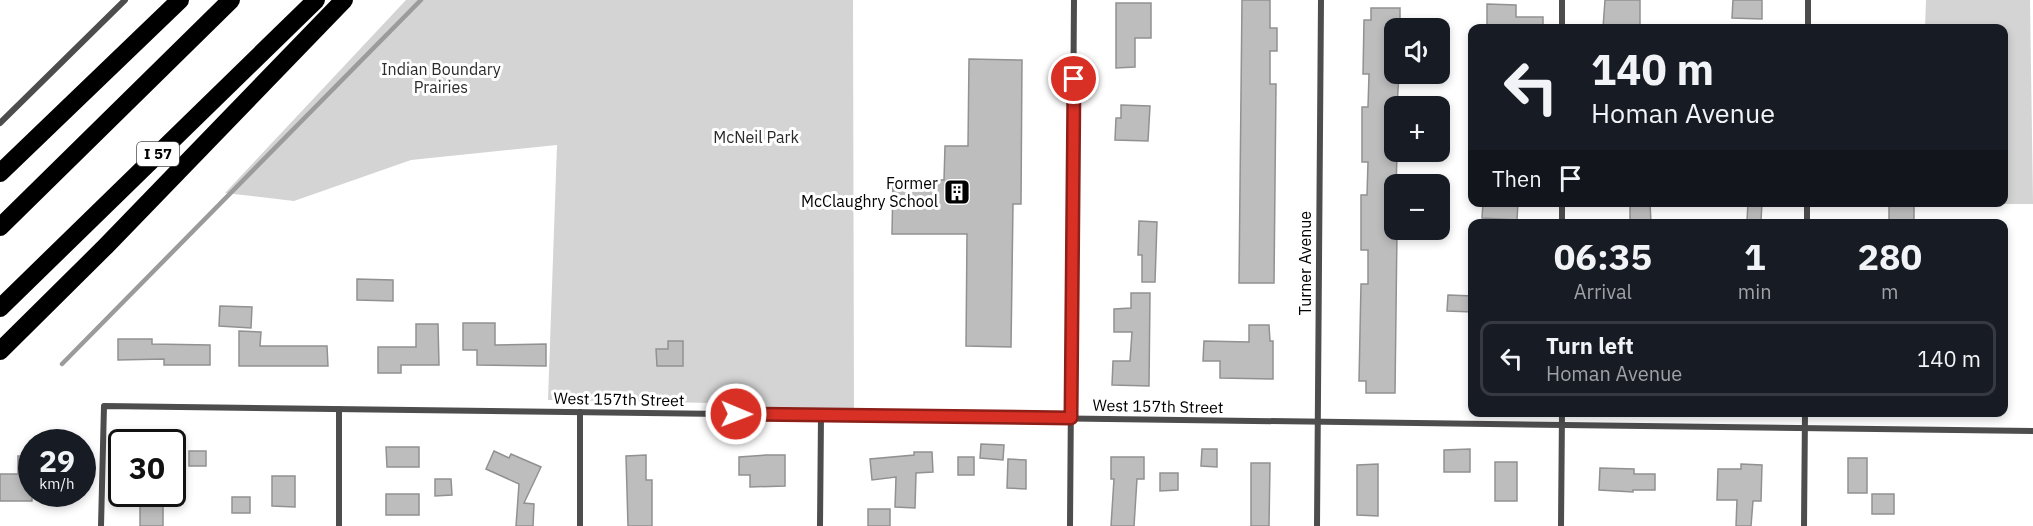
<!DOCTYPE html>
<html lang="en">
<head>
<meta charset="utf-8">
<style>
  :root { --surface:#171b24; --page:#20242c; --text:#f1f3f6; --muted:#9ea1a6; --line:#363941 }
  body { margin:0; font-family:"IBM Plex Sans",sans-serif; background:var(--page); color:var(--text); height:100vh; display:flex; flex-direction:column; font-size:22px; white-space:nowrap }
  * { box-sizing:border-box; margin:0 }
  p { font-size:20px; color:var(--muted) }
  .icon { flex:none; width:33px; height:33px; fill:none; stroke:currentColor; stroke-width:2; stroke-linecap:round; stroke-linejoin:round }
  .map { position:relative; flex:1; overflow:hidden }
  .drawer { position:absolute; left:1468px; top:219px; width:540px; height:198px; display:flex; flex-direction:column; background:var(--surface); border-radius:12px; box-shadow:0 3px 9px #0003 }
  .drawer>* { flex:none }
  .top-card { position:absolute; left:1468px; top:24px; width:540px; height:183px; border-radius:12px; box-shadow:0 3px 9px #0003; background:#171b24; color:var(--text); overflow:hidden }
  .buttons { position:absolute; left:1384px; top:18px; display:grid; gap:12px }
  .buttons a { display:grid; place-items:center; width:66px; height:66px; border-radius:12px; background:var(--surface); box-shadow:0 3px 9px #0003; font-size:30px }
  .speed { position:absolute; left:18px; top:429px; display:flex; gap:12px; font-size:30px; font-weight:700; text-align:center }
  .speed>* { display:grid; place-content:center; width:78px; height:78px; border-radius:50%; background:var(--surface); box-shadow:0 3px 9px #0003; line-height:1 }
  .speed small { font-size:15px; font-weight:400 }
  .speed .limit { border:3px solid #111; border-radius:9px; background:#fff; color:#111 }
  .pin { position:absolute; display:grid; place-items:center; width:51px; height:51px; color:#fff; margin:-26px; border:3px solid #fff; border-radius:50%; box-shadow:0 2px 6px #0007 }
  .me { position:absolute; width:66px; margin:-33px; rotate:91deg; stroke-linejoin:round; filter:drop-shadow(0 0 4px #0008) }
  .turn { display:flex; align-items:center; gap:21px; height:126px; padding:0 24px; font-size:27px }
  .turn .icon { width:78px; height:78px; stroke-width:2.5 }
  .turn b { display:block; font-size:42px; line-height:51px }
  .then { display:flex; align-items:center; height:57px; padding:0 24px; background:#0003; gap:12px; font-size:22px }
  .eta { display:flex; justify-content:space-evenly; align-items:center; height:102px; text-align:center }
  .eta b { font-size:36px; font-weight:700; line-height:42px }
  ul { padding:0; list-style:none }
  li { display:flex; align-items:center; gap:18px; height:75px; margin:0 12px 9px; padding:0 12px; border:3px solid var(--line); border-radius:12px }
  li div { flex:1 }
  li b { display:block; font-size:22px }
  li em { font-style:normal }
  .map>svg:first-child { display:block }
  .green { fill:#d4d4d4 }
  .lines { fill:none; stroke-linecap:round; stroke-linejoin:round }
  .stream { stroke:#9b9b9b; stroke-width:4.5 }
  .building { fill:#bdbdbd; stroke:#919191; stroke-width:1.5 }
  .street { stroke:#4d4d4d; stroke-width:6 }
  .highway { stroke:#000; stroke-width:18 }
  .route-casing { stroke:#8d1f18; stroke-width:15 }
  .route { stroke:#d93025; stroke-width:10 }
  .labels { text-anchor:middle; stroke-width:6; stroke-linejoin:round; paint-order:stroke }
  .shield { fill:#fff; stroke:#4c4c4c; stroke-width:1.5 }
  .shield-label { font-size:15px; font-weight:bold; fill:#000 }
  .park-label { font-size:16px; fill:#2b2b2b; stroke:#fff }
  .poi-label { font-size:16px; fill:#000; stroke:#fff; text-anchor:end }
  .street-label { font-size:16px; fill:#000; stroke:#fff }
</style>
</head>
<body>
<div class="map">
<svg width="2033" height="526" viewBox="0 0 2033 526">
  <rect width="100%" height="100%" fill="#fff"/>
  <g class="green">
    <polygon points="406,0 853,0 854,415 714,414 714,403 548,400 557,145 411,160 294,201 225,193"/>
    <polygon points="1926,0 2030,0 2033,204 1924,204 1924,202 2004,202 2004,28 1925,28"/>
  </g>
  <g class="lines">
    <polyline class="stream" points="62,364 421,0"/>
  </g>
  <g class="building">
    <polygon points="1242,0 1270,0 1270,28 1277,28 1277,51 1270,51 1270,84 1276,84 1274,283 1239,283"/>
    <polygon points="1605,0 1640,0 1640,28 1603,28"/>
    <polygon points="1733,0 1762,0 1762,19 1732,18"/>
    <polygon points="1116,3 1151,3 1151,38 1135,38 1135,67 1116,68"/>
    <polygon points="1487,4 1516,5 1516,17 1543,17 1543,28 1487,28"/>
    <polygon points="1371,8 1400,8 1400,28 1395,28 1395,74 1399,74 1397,106 1395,106 1395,152 1397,152 1395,230 1397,230 1395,393 1366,393 1366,381 1359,381 1361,284 1368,284 1368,250 1361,250 1361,195 1367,195 1368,162 1362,162 1362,107 1368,107 1369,74 1363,74 1364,20 1371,20"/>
    <polygon points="969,59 1022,60 1021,204 1013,204 1011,347 966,346 967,234 892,234 893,179 944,180 945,146 968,146"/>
    <polygon points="1121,105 1150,106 1148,141 1115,140 1116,118 1121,118"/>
    <polygon points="1483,202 1518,202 1517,220 1482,218"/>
    <polygon points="1630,202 1650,202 1651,224 1630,224"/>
    <polygon points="1748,202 1762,202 1761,221 1747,221"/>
    <rect x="1889" y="202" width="25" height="20"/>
    <polygon points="1139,221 1157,222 1155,282 1142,282 1142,255 1138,255"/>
    <polygon points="357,279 393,280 393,301 357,300"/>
    <polygon points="1131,293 1150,293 1149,386 1112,385 1113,361 1130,361 1132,332 1114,332 1114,309 1131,308"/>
    <polygon points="1448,295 1473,296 1473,312 1447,311"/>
    <polygon points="220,306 252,307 251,328 219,326"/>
    <polygon points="463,323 495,323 495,345 546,344 546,366 477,365 477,350 463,350"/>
    <polygon points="416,324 438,324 439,365 401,365 401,373 378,373 378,347 416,347"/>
    <polygon points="1249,325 1269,325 1270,341 1273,341 1273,379 1220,378 1220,361 1203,361 1204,341 1249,342"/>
    <polygon points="239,331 261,332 260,346 327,346 328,366 239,366"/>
    <polygon points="118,339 152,339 152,344 210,345 210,365 164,365 164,359 118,360"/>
    <polygon points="668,341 683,341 683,366 657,366 656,349 668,349"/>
    <polygon points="981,444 1004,445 1003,460 980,458"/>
    <polygon points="386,447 419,447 419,467 387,467"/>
    <polygon points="1202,449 1217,449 1217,467 1201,466"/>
    <polygon points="1470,449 1470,472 1444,472 1444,450"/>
    <rect x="189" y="451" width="17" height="15"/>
    <polygon points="494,451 509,458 511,454 541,467 524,503 534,504 533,526 516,526 519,484 486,469"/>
    <polygon points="914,452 932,452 933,472 916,473 915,508 895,507 896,477 872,480 870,459 914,455"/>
    <polygon points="646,455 646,480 652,480 652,526 628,526 626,456"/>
    <polygon points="766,455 785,455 785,486 750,487 750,475 739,475 739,457"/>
    <polygon points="18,456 32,456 32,501 0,501 0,474 18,474"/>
    <rect x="958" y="457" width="16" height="18"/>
    <polygon points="1111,457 1144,457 1144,479 1137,479 1134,526 1111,526 1114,479 1111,479"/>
    <rect x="1848" y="458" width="19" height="35"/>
    <polygon points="1008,459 1026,460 1026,489 1007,488"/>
    <rect x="1495" y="462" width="22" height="39"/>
    <polygon points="1251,463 1270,463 1269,526 1251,526"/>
    <polygon points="1378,464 1378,516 1357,515 1357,465"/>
    <polygon points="1741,464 1762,465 1761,501 1753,501 1751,526 1736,526 1737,500 1717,500 1718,469 1741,469"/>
    <polygon points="1600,468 1634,469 1634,474 1655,474 1655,490 1633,490 1633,492 1599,490"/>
    <polygon points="1160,473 1178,473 1178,490 1160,491"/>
    <polygon points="272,476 295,476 295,507 272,506"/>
    <polygon points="435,479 451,479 452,495 435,496"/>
    <rect x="140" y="494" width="23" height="32"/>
    <rect x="386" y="494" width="33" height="21"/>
    <rect x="1872" y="494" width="22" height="20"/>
    <rect x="232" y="497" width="18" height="16"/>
    <rect x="868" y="509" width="22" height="17"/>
  </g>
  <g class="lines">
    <g class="street">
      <polyline points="1562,28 1562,0"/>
      <polyline points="1808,28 1808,0"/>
      <polyline points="0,123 125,0"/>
      <polyline points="1562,224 1562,202"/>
      <polyline points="1807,224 1807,202"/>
      <polyline points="101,526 104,406 2033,431"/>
      <polyline points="339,526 339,409"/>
      <polyline points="580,526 580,412"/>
      <polyline points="820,526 821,415"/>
      <polyline points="1070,526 1074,0"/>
      <polyline points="1317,526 1321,0"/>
      <polyline points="1561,526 1562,412"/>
      <polyline points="1804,526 1805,412"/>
    </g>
    <g class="highway">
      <polyline points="0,173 180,0"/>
      <polyline points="0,227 231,0"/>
      <polyline points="0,308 316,0"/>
      <polyline points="0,351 106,246 344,0"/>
    </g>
  </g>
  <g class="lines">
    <defs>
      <polyline id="route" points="736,414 1071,418 1074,79"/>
    </defs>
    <use href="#route" class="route-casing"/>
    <use href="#route" class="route"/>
  </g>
  <defs>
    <symbol id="building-square" viewBox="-11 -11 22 22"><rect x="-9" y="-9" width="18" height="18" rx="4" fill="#000" stroke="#fff"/><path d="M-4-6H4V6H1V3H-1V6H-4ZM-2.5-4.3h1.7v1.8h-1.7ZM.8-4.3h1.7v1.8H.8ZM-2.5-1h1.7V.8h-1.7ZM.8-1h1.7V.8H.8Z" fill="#fff"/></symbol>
  </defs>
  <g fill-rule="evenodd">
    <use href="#building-square" x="942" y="177" width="30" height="30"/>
  </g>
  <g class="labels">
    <rect class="shield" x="137" y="142" width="42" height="24" rx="4.5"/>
    <g class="shield-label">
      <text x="158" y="159">I 57</text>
    </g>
    <g class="park-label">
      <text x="441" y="75">Indian Boundary<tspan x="441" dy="18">Prairies</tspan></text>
      <text x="756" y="143">McNeil Park</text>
    </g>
    <g class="poi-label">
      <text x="938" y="189">Former<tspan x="938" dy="18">McClaughry School</tspan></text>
    </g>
    <g class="street-label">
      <text transform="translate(1305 263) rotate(-90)" y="6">Turner Avenue</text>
      <text transform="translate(619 399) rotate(1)" y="6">West 157th Street</text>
      <text transform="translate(1158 406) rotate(1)" y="6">West 157th Street</text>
    </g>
  </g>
</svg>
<div class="buttons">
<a><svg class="icon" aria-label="sound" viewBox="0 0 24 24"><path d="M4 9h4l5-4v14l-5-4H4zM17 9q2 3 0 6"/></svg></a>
<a>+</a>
<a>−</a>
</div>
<div class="speed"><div>29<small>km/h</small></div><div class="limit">30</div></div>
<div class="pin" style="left:1074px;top:79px;background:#d93025"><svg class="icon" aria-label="arrive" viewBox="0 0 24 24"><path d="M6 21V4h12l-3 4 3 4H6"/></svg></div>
<svg class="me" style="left:736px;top:414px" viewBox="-20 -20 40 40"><circle r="17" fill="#d93025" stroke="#fff" stroke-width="3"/><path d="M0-11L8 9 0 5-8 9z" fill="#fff"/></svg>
<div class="top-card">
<div class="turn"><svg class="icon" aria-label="left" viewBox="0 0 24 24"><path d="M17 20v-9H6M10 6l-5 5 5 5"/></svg><div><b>140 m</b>Homan Avenue</div></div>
<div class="then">Then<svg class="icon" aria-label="arrive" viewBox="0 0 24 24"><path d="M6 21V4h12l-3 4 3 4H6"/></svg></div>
</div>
<section class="drawer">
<div class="eta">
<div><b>06:35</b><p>Arrival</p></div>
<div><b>1</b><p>min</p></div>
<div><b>280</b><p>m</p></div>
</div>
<ul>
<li><svg class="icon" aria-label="left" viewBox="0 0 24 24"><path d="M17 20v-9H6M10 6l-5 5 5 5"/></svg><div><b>Turn left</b><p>Homan Avenue</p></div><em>140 m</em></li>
</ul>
</section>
</div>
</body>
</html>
